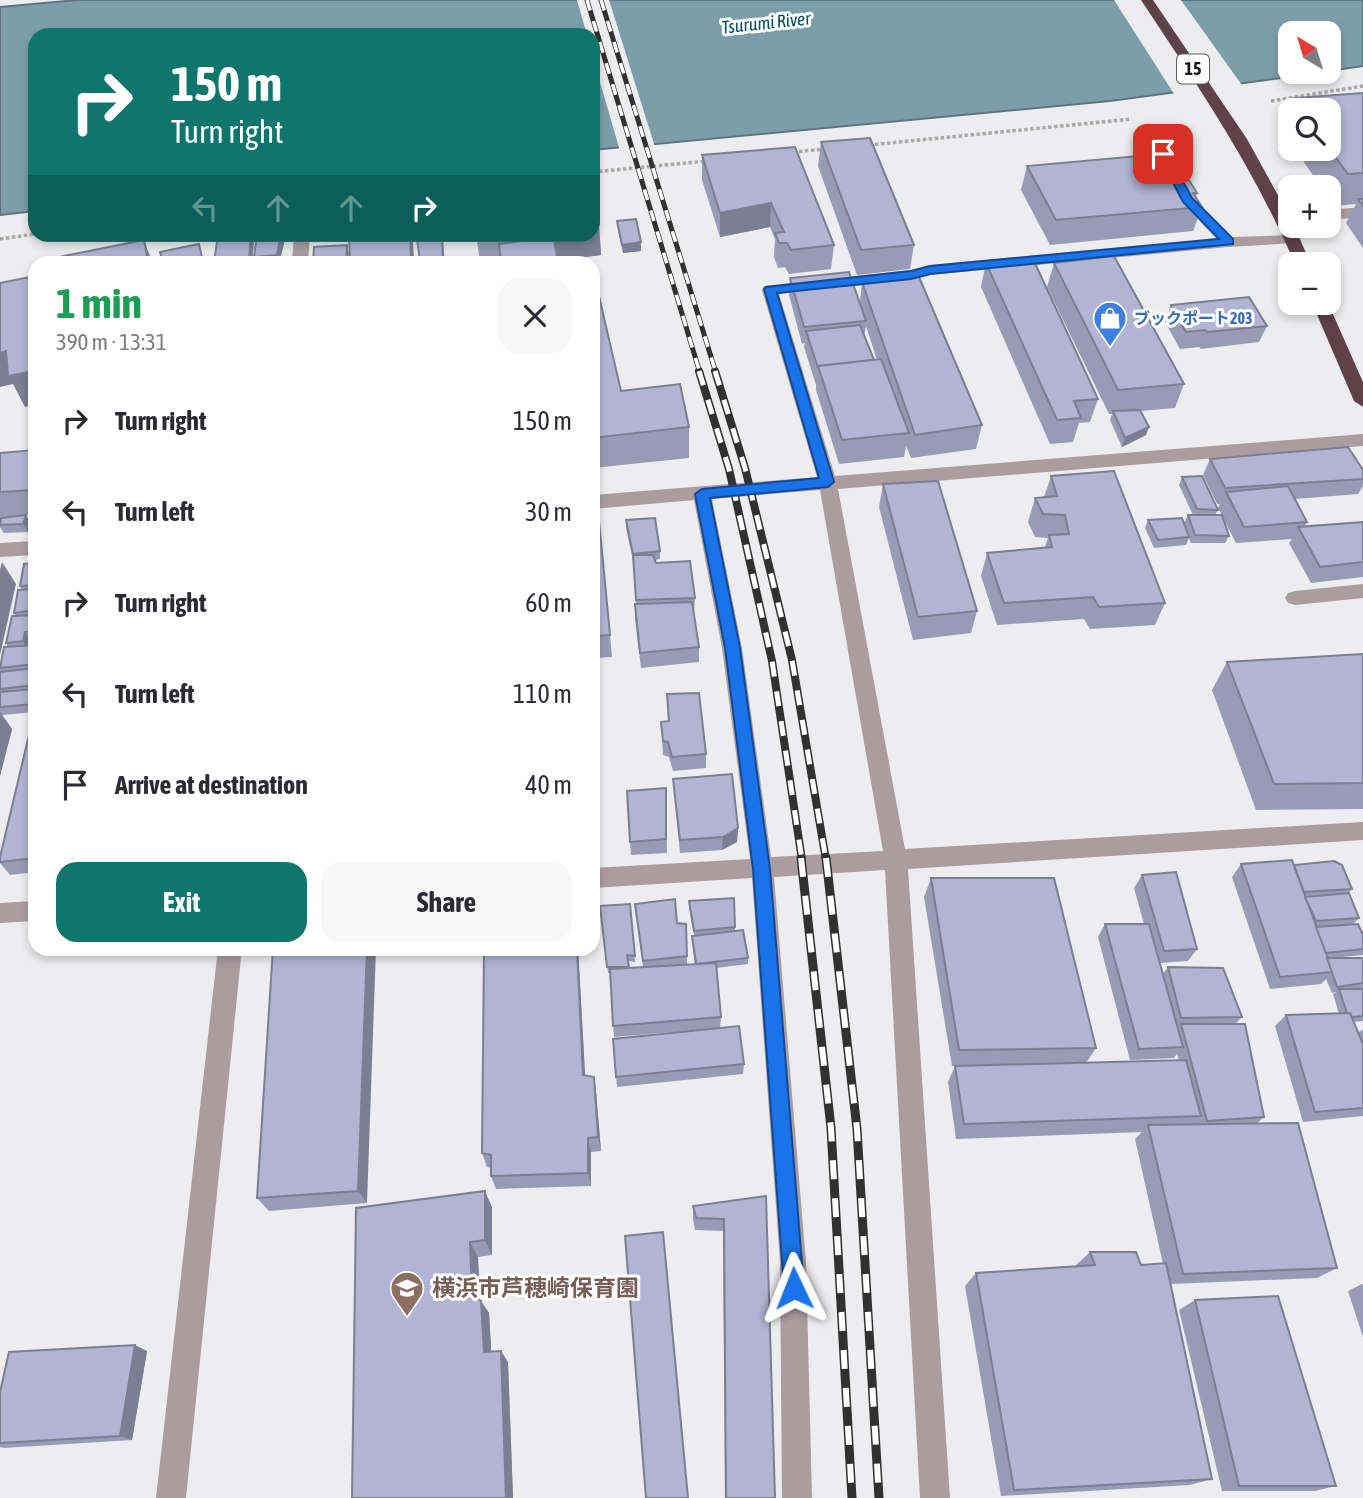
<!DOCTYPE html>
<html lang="en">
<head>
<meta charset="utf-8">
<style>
  :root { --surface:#fff; --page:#f7f7f7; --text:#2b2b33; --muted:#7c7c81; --accent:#0f766e }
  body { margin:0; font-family:"Asap Condensed","Noto Sans JP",sans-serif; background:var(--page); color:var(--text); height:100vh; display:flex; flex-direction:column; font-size:26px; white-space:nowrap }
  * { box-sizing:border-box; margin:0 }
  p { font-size:23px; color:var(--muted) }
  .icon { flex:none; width:38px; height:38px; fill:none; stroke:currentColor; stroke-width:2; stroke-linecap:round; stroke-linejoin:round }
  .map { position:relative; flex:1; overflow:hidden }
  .side { position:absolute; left:28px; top:256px; width:572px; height:700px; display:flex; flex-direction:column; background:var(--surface); border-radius:21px; box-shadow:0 4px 10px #0003 }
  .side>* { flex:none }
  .hud { position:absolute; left:28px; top:28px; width:572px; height:214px; border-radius:21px; box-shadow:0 4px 10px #0003; background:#0f766e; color:#fff; overflow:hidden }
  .needle { width:46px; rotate:322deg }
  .fabs { position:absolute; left:1278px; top:21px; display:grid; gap:14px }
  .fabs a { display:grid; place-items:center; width:63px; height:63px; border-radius:14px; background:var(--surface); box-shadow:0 4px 10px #0003; font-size:35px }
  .pin { position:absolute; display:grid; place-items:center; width:60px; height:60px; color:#fff; margin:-30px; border-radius:14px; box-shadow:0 4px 10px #0006 }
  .me { position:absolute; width:77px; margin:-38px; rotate:358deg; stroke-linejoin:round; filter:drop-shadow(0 0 5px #0008) }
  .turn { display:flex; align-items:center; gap:24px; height:147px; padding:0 28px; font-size:32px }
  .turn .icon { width:91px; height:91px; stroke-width:2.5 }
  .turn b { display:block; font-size:49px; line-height:60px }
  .lanes { display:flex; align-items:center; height:66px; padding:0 28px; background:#0003; justify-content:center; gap:35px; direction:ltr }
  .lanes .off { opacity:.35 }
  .round { display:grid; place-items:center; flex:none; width:74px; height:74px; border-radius:21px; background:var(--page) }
  .headline { display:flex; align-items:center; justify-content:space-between; height:119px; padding:0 28px }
  h1 { font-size:42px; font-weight:700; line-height:52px; color:#1e9e55 }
  .cta { display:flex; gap:14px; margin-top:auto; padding:14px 28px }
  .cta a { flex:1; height:80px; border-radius:21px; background:var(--accent); color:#fff; font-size:28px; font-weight:700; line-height:80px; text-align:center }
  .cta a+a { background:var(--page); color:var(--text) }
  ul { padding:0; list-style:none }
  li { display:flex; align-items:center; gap:21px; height:91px; padding:0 28px }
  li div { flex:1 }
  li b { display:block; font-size:26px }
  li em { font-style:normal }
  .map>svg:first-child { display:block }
  .water { fill:#7c9eab; stroke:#5e767f; stroke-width:2 }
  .pier { fill:#ededef }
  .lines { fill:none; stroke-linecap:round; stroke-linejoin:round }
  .path { stroke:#a8a8a9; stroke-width:3.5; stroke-dasharray:3.5 2.5; stroke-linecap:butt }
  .minor { fill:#ab9ca0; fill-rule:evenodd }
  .highway { fill:#5f414a; fill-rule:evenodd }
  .rail-far2-casing { stroke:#313131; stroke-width:5 }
  .rail-far1-casing { stroke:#313131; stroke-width:8 }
  .rail-casing { stroke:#313131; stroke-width:9 }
  .rail-far2 { stroke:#fff; stroke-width:3.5; stroke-dasharray:11; stroke-linecap:butt }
  .rail-far1 { stroke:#fff; stroke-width:5; stroke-dasharray:15; stroke-linecap:butt }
  .rail { stroke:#fff; stroke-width:6; stroke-dasharray:19; stroke-linecap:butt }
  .wall { fill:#989bb5; fill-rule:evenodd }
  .shaded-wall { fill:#7c7e93 }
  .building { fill:#b1b4d2; stroke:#7c7e93; stroke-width:2 }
  .route { fill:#1a73e8; stroke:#114b97; stroke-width:2 }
  .labels { text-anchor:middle; stroke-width:6; stroke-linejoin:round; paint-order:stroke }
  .far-shop-label { font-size:16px; font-weight:bold; fill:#366cbe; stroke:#fff; text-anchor:start }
  .far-water-label { font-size:18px; font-style:italic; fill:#004d61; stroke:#fff }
  .shield { fill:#fff; stroke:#5d5d5d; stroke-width:2 }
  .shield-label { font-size:18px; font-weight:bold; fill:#171717 }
  .near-education-label { font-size:23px; font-weight:bold; fill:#785e54; stroke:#fff; text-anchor:start }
</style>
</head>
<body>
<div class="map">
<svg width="1363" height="1498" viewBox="0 0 1363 1498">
  <rect width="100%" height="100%" fill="#ededef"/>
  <polygon class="water" points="77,0 1363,0 1363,66 1328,71 1328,33 1290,33 1290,72 1326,72 1110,101 593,150 593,35 35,35 35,211 0,215 0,7"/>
  <g class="pier">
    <polygon points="577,0 609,0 655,147 620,151 593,58 593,35 587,35"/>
    <polygon points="1114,0 1181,0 1244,88 1176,97"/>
  </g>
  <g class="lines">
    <g class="path">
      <polyline points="1271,101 1363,86"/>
      <polyline points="869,145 1132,119"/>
      <polyline points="793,152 826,149"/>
      <polyline points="593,172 707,161"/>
      <polyline points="0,239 35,234"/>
    </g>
    <g class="minor">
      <path d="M 1151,128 L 1158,132 L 1193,197 L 1232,237 L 1293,235 L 1298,237 L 1301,240 L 1298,243 L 1228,247 L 930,275 L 911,280 L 779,294 L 835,476 L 1363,434 L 1363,446 L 838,489 L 905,849 L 1363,822 L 1363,840 L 908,869 L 950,1498 L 920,1498 L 885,870 L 774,877 L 806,1262 L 812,1498 L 782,1498 L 780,1262 L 752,878 L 593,888 L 593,868 L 750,859 L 722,648 L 694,500 L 593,509 L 593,495 L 817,477 L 762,290 L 764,286 L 911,270 L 930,265 L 1216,238 L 1179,199 L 1144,132 ZM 820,490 L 883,851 L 771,857 L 742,648 L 712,499 Z"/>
      <polygon points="1363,207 1363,217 1328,220 1328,210"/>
      <polygon points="294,234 310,234 308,262 292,262"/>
      <polygon points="35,541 35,555 0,557 0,543"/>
      <polygon points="1363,584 1363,598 1295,605 1288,603 1285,598 1288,593 1295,591"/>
      <polygon points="35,901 35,921 0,923 0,903"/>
      <polygon points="218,948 242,948 186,1498 156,1498"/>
    </g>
    <g class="highway">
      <path d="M 1141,0 L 1153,0 L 1247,139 L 1290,217 L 1290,226 L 1294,226 L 1311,264 L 1295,264 C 1254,168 1198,86 1141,0 Z"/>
      <polygon points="1312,303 1328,303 1363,382 1363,407 1354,401"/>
    </g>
    <defs>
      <g id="rail-far2">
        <polyline points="587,0 700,373"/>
        <polyline points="601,0 716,373"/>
      </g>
      <g id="rail-far1">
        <polyline points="699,371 729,469 772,661 802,860"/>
        <polyline points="715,371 745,468 792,660 826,860"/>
      </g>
      <g id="rail">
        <polyline points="801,858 831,1128 852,1498"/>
        <polyline points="826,858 857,1129 879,1498"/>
      </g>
    </defs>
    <use href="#rail-far2" class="rail-far2-casing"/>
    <use href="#rail-far1" class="rail-far1-casing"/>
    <use href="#rail" class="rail-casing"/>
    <use href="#rail-far2" class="rail-far2"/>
    <use href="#rail-far1" class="rail-far1"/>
    <use href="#rail" class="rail"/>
  </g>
  <g class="wall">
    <polygon points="1363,93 1363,248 1346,223 1356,204 1334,206 1328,198 1328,187 1321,187 1295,149 1328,149 1328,110 1290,110 1290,141 1281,129 1294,98"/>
    <polygon points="821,142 914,245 910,269 857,275 818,166"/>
    <polygon points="702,155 834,245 831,269 789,274 785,267 778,268 774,257 775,239 770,227 720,237 702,180"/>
    <polygon points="1027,166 1197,193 1196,197 1202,207 1193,231 1050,245 1021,190"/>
    <polygon points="617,221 641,251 623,253 618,230"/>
    <polygon points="599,224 601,255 558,261 558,262 480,262 476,234 593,234"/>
    <polygon points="252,234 254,241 252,262 214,262 218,235"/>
    <polygon points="285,239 280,262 256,262 254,257"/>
    <polygon points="413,243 414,262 350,262"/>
    <polygon points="986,263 1098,399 1090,422 1079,423 1073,442 1050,444 981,287"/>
    <polygon points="1054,263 1184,384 1175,408 1141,411 1146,435 1122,447 1110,420 1112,414 1109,414 1047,287"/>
    <path d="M 790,278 L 860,302 L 862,282 L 982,425 L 976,449 L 911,458 L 906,446 L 904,457 L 839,464 L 816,390 L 816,385 L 804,347 L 805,343 L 802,344 L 789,295 ZM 866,326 L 877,360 L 874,360 L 864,336 Z"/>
    <polygon points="593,279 621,391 689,427 689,458 593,468"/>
    <polygon points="1171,305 1267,326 1259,342 1201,349 1199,347 1180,349 1165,322"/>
    <polygon points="35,450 35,514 0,517 0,453"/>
    <polygon points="1210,459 1363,470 1363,486 1358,494 1295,499 1307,522 1304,527 1363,522 1363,577 1311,583 1289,543 1292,539 1236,543 1222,516 1229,536 1225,543 1191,543 1189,538 1186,545 1154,548 1145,528 1148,520 1184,523 1188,515 1193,515 1179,485 1182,477 1218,510 1215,515 1222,515 1218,508 1220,504 1217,504 1203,475"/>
    <polygon points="1051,476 1165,603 1155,625 1090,629 1084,619 997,625 981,576 987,553 1045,547 1048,538 1035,537 1028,522 1035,498 1044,497"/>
    <polygon points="883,484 977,611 971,633 913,640 879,507"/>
    <polygon points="593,511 610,635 612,657 593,658"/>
    <polygon points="26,515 31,523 28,532 4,533 0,527 0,522"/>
    <polygon points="626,520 660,551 660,559 655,560 656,563 695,598 694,613 699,647 699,662 641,668 635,619 635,604 636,604 633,561 626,528"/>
    <polygon points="35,563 35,640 30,640 29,646 35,645 35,712 2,715 12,729 0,776 0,689 1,672 0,670 0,664 8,647 6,643 16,616 14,613 22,590 20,586"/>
    <polygon points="1363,654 1363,809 1256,810 1212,690 1227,662"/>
    <polygon points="667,694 706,754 706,768 673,771 669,757 663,755 661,722 668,721"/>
    <polygon points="35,718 35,872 10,875 0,863 0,857"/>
    <polygon points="673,779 738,828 737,842 722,850 680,853 674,793"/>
    <polygon points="666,788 667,853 631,855 627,791"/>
    <polygon points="1241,864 1294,865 1352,889 1348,893 1359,918 1353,924 1363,935 1363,955 1333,958 1363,958 1363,988 1359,989 1363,989 1363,1021 1354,1022 1358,1033 1363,1029 1363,1116 1303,1122 1275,1026 1286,1015 1339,1014 1333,994 1336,992 1332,993 1326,979 1321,984 1270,989 1232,877"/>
    <polygon points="1142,875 1197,949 1188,961 1160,963 1163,974 1168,967 1242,1017 1235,1024 1264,1117 1256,1124 1337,1268 1317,1278 1171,1284 1212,1479 1190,1485 1001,1496 965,1286 976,1273 1075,1266 1090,1252 1141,1265 1163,1264 1135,1139 1142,1132 956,1139 948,1082 955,1066 1011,1065 952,1066 924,897 931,878 1096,1048 1086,1063 1179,1060 1177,1054 1174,1058 1130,1060 1098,937 1105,924 1144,924 1134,888"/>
    <polygon points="689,901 735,927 735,931 748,958 748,964 716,968 721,1017 720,1028 744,1064 743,1074 617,1087 613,1039 708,1029 614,1037 610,973 608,973 600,906 630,904 635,962 628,961 629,968 643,967 635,904 677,923 687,956 687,965 695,964 692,942 692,936 694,935 689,908"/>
    <polygon points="273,948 367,1203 269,1211 257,1198"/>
    <polygon points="578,948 585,1075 596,1092 601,1151 591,1152 591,1186 496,1189 491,1176 491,1168 487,1167 482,1153"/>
    <polygon points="766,1196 775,1498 725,1498 723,1231 695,1230 693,1219 693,1206"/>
    <polygon points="492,1207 492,1255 478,1257 480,1300 489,1313 491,1352 508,1362 513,1498 352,1498 356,1208"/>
    <polygon points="1362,1284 1363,1284 1363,1337 1348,1291"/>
    <polygon points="1195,1300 1336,1486 1315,1491 1222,1491 1179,1310"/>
    <polygon points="147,1351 132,1440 4,1448 0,1447 0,1392"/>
  </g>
  <g class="shaded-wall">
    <polygon points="771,203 770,227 720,237 720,213"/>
    <polygon points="599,224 601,255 553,261 550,234 593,234 593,225"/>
    <polygon points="251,234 254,241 252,262 250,262 249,259"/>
    <polygon points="281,234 284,234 285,239 279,262 277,255"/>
    <polygon points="319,234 349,234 321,239"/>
    <polygon points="410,234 412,234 413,243 414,262 412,262 411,257"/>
    <polygon points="442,234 445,262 421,262 420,261"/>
    <polygon points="144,240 152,262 147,262"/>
    <polygon points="641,242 641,251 623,253 622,245"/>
    <polygon points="347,245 349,253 348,262 346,262"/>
    <polygon points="6,351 35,371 35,405 25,407 13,384 0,387 0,353"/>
    <polygon points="1149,427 1146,435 1122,447 1125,438"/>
    <polygon points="26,515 31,523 28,532 23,524"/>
    <polygon points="2,562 16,584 0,655 0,570"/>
    <polygon points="25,632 30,640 28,649 23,641"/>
    <polygon points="0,712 12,729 0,776"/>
    <polygon points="738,828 737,842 722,850 723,837"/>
    <polygon points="367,948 376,948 367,1203 358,1191"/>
    <polygon points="577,948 578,948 586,1090 583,1075"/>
    <polygon points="594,1077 596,1092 601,1151 598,1137"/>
    <polygon points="588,1138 591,1152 591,1186 588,1173"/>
    <polygon points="485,1191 492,1207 492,1255 485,1240"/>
    <polygon points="470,1242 478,1257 480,1308 472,1295"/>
    <polygon points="481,1301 489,1313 492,1363 484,1352"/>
    <polygon points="135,1345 147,1351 132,1440 120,1436"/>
    <polygon points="501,1351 508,1362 513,1498 506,1498"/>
  </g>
  <g class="building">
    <polygon points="1363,93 1363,173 1348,174 1328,147 1328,110 1303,110 1294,98"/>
    <polygon points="870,138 914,245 861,250 821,142"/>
    <polygon points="795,147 834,245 791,250 787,243 779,243 775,233 784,232 771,203 720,213 702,155"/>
    <polygon points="1172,153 1197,193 1193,193 1202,207 1056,220 1027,166"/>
    <polygon points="593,189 599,224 593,225"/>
    <polygon points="1358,199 1363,199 1363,206"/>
    <polygon points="636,219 641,242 622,245 617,221"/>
    <polygon points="251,234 249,259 214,262 218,235"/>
    <polygon points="257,234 281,234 277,255 254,257"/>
    <polygon points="349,234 410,234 411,257 363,262 350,262"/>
    <polygon points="422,234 442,234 443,258 420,261 417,239 422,238"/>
    <polygon points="522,234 550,234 550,237 554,240 558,262 501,262 499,244 522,241"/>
    <polygon points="144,240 148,262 59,262 59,257"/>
    <polygon points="199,244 203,262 163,262 160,252"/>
    <polygon points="347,245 346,262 313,262 314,247"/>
    <polygon points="1114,256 1184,384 1118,390 1054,263"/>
    <polygon points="1033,259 1098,399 1074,401 1081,418 1057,420 986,263"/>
    <polygon points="849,272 866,321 804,327 790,278"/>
    <polygon points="35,276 35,371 8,376 6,351 0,353 0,283"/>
    <polygon points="919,277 982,425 915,435 862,282"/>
    <polygon points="593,279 595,279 621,391 680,384 689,427 593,438"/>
    <polygon points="1249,297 1267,326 1208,332 1205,330 1186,332 1171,305"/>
    <polygon points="860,325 874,360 818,366 818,368 806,331"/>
    <polygon points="881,359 909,433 842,440 818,366"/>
    <polygon points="1140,410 1149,427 1125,438 1113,411"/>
    <polygon points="1348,447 1363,470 1363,479 1225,488 1210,459"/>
    <polygon points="35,450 35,490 0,492 0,453"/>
    <polygon points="1114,471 1165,603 1099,607 1093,597 1004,603 987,553 1052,547 1049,535 1069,534 1065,515 1043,514 1035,498 1057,496 1051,476"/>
    <polygon points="1202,476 1218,510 1197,509 1182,477"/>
    <polygon points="938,481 977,611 918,617 883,484"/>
    <polygon points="1288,486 1307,522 1244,527 1226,492"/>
    <polygon points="598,510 610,635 593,636 593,511"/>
    <polygon points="26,515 23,524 0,525 1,518"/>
    <polygon points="1188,515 1222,515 1229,536 1195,535"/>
    <polygon points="655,518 660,551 633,554 626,520"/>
    <polygon points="1182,518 1189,537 1158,540 1148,520"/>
    <polygon points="1363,522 1363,562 1320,567 1298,527"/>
    <polygon points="633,555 653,555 656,563 690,561 695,598 636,600"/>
    <polygon points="35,563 35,585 20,586 24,564"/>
    <polygon points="35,589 35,610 14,613 18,590"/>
    <polygon points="692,602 699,647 640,653 635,604"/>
    <polygon points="35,615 35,631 25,632 23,641 6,643 12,616"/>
    <polygon points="35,645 35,664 0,668 4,647"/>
    <polygon points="1363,654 1363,783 1274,784 1227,662"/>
    <polygon points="35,668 35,685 0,689 0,672"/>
    <polygon points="35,689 35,704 0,707 0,692"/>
    <polygon points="699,693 706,754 672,757 668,742 663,741 661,722 669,721 667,694"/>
    <polygon points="33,718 35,718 35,858 0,862 0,857"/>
    <polygon points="732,774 738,828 723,837 680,840 673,779"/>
    <polygon points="666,788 666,839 630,842 627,791"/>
    <polygon points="1292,860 1333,972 1280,977 1241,864"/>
    <polygon points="1334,861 1342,865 1352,889 1304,892 1294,865"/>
    <polygon points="1176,872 1197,949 1164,951 1142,875"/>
    <polygon points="931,878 1054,878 1096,1048 959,1050"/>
    <polygon points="1349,893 1359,918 1316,921 1305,897"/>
    <polygon points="734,898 735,927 694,931 689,901"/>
    <polygon points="675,899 677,923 686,924 687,956 643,961 635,904"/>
    <polygon points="630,904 635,956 627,955 629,967 607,967 600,906"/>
    <polygon points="1105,924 1149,924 1183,1047 1139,1049"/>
    <polygon points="1358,924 1363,935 1363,949 1326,953 1316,927"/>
    <polygon points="743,930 748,958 696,964 692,936"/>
    <polygon points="273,948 367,948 358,1191 257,1198"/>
    <polygon points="484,948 577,948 583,1075 594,1077 598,1137 588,1138 588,1173 491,1176 491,1155 482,1153"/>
    <polygon points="1327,958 1363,958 1363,983 1337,987"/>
    <polygon points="716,963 721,1017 613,1026 610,969"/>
    <polygon points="1168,967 1223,968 1242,1017 1181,1018"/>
    <polygon points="1339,989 1363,989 1363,1016 1352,1017 1350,1013 1347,1013"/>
    <polygon points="1350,1013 1363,1044 1363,1108 1315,1112 1286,1015"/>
    <polygon points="1181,1024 1245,1024 1264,1117 1207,1121"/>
    <polygon points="739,1026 744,1064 616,1077 613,1039"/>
    <polygon points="1186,1060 1201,1116 964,1124 955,1066"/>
    <polygon points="1298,1123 1337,1268 1183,1274 1148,1125"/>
    <polygon points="485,1191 485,1240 470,1242 472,1295 481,1301 484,1352 501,1351 506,1498 352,1498 356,1208"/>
    <polygon points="766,1196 775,1498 726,1498 724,1219 696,1218 693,1206"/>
    <polygon points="663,1232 688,1498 646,1498 625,1236"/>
    <polygon points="1090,1252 1136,1252 1141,1265 1166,1263 1212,1479 1014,1490 976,1273 1095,1265"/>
    <polygon points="1278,1296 1336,1486 1239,1486 1195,1300"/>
    <polygon points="135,1345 120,1436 0,1443 0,1392 9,1352"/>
  </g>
  <polygon class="route" points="1159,152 1167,152 1192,198 1233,239 1233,244 930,274 911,279 777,293 834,482 828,487 710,498 740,648 770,869 804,1288 801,1296 794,1299 787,1296 784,1288 753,869 725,648 695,494 702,489 819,478 764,289 766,287 911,271 930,266 1219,239 1183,202 1158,154"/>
  <defs>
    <symbol id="shop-pin" viewBox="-11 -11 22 30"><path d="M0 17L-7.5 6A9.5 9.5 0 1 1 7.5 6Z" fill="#3f7fe0" stroke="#fff"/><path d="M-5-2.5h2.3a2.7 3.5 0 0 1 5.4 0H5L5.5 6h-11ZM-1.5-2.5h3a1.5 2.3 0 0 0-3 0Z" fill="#fff"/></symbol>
    <symbol id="school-pin" viewBox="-11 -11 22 30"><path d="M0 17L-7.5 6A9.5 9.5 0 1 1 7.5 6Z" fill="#8d6e63" stroke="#fff"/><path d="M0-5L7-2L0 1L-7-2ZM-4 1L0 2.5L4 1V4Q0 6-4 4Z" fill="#fff"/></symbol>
  </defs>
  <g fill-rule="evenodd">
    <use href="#shop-pin" x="1091" y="299" width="38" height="52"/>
    <use href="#school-pin" x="388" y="1269" width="38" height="52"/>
  </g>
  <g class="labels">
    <g class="far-shop-label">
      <text x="1134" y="324">ブックポート203</text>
    </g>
    <g class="far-water-label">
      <text transform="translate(766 23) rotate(-6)" y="6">Tsurumi River</text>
    </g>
    <rect class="shield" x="1177" y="54.5" width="32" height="29" rx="5"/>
    <g class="shield-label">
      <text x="1193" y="75">15</text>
    </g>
    <g class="near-education-label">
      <text x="432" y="1296">横浜市芦穂崎保育園</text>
    </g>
  </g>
</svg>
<div class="fabs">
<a><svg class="needle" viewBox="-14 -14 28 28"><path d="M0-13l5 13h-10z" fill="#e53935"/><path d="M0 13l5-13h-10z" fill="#7c7c81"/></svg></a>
<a><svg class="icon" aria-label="search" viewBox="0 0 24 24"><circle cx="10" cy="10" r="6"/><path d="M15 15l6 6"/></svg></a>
<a>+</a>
<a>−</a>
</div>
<div class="pin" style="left:1163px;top:154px;background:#d93025"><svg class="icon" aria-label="arrive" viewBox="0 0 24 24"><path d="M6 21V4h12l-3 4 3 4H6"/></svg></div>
<svg class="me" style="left:794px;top:1288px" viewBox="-20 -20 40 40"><path d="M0-17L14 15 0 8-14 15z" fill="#1a73e8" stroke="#fff" stroke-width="4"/></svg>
<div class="hud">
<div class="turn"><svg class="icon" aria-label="right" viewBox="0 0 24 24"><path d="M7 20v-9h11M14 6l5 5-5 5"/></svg><div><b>150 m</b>Turn right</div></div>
<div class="lanes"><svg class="icon off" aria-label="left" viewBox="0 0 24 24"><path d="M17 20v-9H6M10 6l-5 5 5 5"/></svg><svg class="icon off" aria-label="ahead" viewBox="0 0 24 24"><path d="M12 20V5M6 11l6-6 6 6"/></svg><svg class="icon off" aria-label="ahead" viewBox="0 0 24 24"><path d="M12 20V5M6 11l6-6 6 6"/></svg><svg class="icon" aria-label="right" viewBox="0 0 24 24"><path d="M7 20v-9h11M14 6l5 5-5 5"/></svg></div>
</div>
<section class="side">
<div class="headline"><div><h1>1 min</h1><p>390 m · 13:31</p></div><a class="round"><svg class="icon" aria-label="close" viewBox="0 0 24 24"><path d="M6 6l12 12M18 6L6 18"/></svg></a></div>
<ul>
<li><svg class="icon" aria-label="right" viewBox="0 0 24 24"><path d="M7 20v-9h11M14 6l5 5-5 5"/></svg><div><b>Turn right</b></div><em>150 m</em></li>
<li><svg class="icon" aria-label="left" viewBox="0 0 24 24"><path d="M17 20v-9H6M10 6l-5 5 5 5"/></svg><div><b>Turn left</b></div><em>30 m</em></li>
<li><svg class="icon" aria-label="right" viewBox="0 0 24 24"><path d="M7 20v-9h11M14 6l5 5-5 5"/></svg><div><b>Turn right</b></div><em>60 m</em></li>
<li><svg class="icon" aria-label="left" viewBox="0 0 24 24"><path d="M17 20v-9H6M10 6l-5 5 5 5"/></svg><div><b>Turn left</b></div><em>110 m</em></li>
<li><svg class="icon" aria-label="arrive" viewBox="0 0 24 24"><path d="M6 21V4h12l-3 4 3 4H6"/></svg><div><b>Arrive at destination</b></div><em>40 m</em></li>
</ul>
<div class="cta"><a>Exit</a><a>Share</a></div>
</section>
</div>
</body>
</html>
